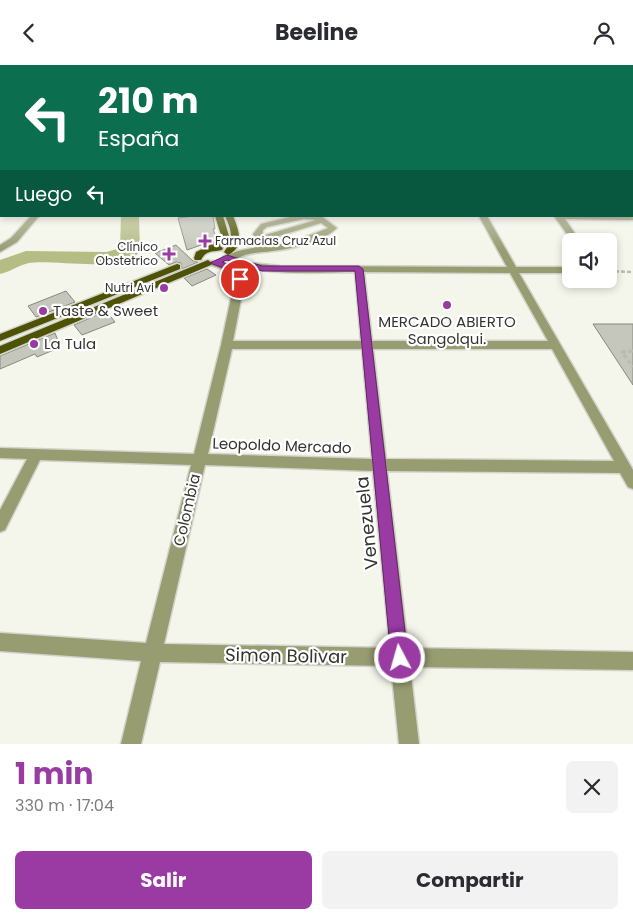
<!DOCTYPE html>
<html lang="es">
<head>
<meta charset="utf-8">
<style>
  :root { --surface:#fff; --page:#f2f2f3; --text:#2b2b33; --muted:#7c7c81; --accent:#993ba3 }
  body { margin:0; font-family:Poppins,sans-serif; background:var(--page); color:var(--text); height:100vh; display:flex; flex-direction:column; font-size:19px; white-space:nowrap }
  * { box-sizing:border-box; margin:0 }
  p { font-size:16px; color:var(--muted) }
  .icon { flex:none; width:28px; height:28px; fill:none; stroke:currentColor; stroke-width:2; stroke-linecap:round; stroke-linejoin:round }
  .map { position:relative; height:679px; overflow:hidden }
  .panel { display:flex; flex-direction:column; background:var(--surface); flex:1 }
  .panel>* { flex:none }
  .banner { position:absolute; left:0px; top:0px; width:634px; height:152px; box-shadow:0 2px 8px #0003; background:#0b6e4f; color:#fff; overflow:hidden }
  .fabs { position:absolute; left:562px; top:168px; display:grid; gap:10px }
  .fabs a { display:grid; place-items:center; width:55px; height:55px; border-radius:8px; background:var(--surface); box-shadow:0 2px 8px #0003; font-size:25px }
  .pin { position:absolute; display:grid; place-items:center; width:42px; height:42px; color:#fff; margin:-21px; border:2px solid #fff; border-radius:50%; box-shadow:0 1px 5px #0007 }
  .me { position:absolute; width:55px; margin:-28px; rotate:354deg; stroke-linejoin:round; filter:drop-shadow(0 0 4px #0008) }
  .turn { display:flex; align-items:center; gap:18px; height:105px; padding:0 15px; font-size:22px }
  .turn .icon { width:65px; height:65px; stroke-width:2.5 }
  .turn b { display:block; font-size:35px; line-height:42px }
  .then { display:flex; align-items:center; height:48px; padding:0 15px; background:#0003; gap:10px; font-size:19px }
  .round { display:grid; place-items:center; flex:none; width:52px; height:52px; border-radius:8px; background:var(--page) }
  .summary { display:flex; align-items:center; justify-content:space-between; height:85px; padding:0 15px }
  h1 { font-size:30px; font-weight:700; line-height:38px; color:var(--accent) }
  .primary-button { display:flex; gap:10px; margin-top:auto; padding:10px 15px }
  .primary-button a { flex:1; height:58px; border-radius:8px; background:var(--accent); color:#fff; font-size:20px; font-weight:700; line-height:58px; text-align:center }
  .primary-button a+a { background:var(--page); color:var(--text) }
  header { display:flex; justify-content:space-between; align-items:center; height:65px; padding:0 15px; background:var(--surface); font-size:22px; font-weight:700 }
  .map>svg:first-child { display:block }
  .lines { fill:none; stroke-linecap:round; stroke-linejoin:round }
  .river { fill:#b5bc84; fill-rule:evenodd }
  .building { fill:#c5c7bc; stroke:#87887e }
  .minor-casing { stroke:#d2d3ca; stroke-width:3 }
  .major-casing { stroke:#d2d3ca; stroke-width:3 }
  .path-far1 { stroke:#b9bbb1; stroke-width:2.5; stroke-dasharray:4 2; stroke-linecap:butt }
  .path { stroke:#b9bbb1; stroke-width:3; stroke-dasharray:4.5 2.5; stroke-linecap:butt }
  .minor { fill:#979c71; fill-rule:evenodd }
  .major { fill:#4d5204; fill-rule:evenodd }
  .route { fill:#993ba3; stroke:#63266a }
  .poi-dot { fill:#993ba3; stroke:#fff; stroke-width:2 }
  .labels { text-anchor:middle; stroke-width:4.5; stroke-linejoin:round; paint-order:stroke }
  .far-poi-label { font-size:12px; fill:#353631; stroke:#fff; text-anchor:end }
  .poi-label { font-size:15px; fill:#353631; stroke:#fff; text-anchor:start }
  .street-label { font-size:15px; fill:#353631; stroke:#fff }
  .near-street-label { font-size:18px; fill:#353631; stroke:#fff }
</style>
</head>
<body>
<header><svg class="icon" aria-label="back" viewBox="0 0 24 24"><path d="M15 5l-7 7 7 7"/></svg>Beeline<svg class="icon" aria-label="person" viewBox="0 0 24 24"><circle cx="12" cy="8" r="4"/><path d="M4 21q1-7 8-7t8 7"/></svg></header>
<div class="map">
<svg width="633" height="679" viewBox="0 0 633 679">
  <rect width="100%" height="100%" fill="#f4f6eb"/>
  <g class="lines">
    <path class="river" d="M 121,151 L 139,151 L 140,186 C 124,209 55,194 29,198 C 19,200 10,207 0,209 L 0,195 L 26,186 L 107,187 L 120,183 Z"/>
  </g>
  <g class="building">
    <polygon points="193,151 213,151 215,164 213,164 216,172 204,179 187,185 178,153"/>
    <polygon points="176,180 193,196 198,197 182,204 181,198 176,197 169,200 155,188"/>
    <polygon points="207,204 216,210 192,221 184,213"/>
    <polygon points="66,226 75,237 36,252 28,241"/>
    <polygon points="106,246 115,257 82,270 74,260"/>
    <polygon points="593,259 633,259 633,320"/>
    <polygon points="55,268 59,278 53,281 56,284 37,292 35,289 0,304 0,291"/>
  </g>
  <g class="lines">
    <defs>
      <g id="minor">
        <rect x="0" y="91" width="1" height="3"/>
        <rect x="632" y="110" width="1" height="4"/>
        <rect x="632" y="123" width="1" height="5"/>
        <polygon points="31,151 39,151 17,177 0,187 0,180 11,173"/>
        <path d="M 294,151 L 321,151 L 337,163 C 322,177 292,184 272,186 C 260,188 249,187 238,193 L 252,198 L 280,201 L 507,202 L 479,151 L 487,151 L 516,202 L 571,202 L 571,208 L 519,208 L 633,405 L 633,424 L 628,422 L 620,408 L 387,406 L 408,583 L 633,587 L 633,605 L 410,602 L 419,679 L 399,679 L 391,601 L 160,597 L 141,679 L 121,679 L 141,596 L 0,586 L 0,568 L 146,578 L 191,400 L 40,395 L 5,465 L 0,467 L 0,445 L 27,394 L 0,393 L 0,383 L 194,389 L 221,280 L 235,214 L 233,208 L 211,200 L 211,196 L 217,196 L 240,204 L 245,214 L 233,276 L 361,276 L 355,207 C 323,207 246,213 223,192 L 238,186 L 257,182 L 253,169 L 261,159 ZM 304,154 L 316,155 L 262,171 L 263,165 L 267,162 ZM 321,158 L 328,163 L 295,176 L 266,182 L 263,176 ZM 364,207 L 510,208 L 548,276 L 372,276 ZM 232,284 L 362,284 L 372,394 L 208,389 ZM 373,284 L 552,284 L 614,396 L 386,394 ZM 205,400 L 373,406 L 390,583 L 164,579 Z"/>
        <polygon points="554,151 633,151 633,155 565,154 580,176 572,176"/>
      </g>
      <g id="major">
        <path d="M 215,151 L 223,151 L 229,171 L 220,181 L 223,183 L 222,185 C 212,187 206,185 201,195 L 195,195 L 194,193 L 196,187 L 210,180 L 221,170 Z"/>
        <path d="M 225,151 L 233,151 C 239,165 245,182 228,190 L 224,187 C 234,174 232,166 225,151 Z"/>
        <polygon points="208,195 212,198 211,200 0,289 0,281"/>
        <polygon points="177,199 180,200 180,204 0,276 0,269"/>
      </g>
    </defs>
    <use href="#minor" class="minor-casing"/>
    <use href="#major" class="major-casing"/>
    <polyline class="path-far1" points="609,206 633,207"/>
    <polyline class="path" points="633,286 622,287 633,302"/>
    <use href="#minor" class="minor"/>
    <use href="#major" class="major"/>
  </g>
  <linearGradient id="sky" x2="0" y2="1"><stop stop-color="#93b7c0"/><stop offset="0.49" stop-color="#fafbf6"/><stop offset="1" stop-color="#fafbf6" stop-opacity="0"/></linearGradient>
  <rect width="633" height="186" fill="url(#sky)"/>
  <polygon class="route" points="227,190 262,201 359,201 363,204 408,593 406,599 400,602 393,599 391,593 355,206 262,206 227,195 222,197 240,204 244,214 240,216 237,216 234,207 210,198"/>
  <g class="poi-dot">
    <path d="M202.5 168.5h5v5h5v5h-5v5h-5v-5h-5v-5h5z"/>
    <path d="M166.5 181.5h5v5h5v5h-5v5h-5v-5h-5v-5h5z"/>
    <circle cx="164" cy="223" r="5"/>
    <circle cx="447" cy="240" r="5"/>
    <circle cx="43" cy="246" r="5"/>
    <circle cx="34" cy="279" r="5"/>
  </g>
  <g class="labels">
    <g class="far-poi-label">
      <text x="215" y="180" text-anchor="start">Farmacias Cruz Azul</text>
      <text x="158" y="186">Clínico<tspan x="158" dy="14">Obstetrico</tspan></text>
      <text x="154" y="227">Nutri Avi</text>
    </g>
    <g class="poi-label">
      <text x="53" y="251">Taste &amp; Sweet</text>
      <text x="447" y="262" text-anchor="middle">MERCADO ABIERTO<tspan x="447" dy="17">Sangolqui.</tspan></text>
      <text x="44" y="284">La Tula</text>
    </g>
    <g class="street-label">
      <text transform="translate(282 381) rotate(2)" y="5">Leopoldo Mercado</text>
      <text transform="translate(187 445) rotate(-77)" y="5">Colombia</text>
    </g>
    <g class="near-street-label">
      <text transform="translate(367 458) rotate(-96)" y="6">Venezuela</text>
      <text transform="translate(286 591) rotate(1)" y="6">Simon Bolìvar</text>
    </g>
  </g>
</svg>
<div class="fabs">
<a><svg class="icon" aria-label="sound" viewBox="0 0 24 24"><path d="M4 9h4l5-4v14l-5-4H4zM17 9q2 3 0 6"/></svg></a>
</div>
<div class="pin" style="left:240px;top:214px;background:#d93025"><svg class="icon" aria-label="arrive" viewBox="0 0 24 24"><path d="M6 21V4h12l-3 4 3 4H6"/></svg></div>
<svg class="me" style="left:400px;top:593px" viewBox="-20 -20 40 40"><circle r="17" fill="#993ba3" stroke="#fff" stroke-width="3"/><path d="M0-11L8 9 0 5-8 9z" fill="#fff"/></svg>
<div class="banner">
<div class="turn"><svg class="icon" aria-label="left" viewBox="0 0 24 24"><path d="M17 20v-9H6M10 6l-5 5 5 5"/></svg><div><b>210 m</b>España</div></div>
<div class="then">Luego<svg class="icon" aria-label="left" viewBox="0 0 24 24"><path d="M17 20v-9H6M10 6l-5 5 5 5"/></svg></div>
</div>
</div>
<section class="panel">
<div class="summary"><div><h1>1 min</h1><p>330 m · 17:04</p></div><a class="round"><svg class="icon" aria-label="close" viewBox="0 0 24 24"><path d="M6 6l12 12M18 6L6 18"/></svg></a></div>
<div class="primary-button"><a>Salir</a><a>Compartir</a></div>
</section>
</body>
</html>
